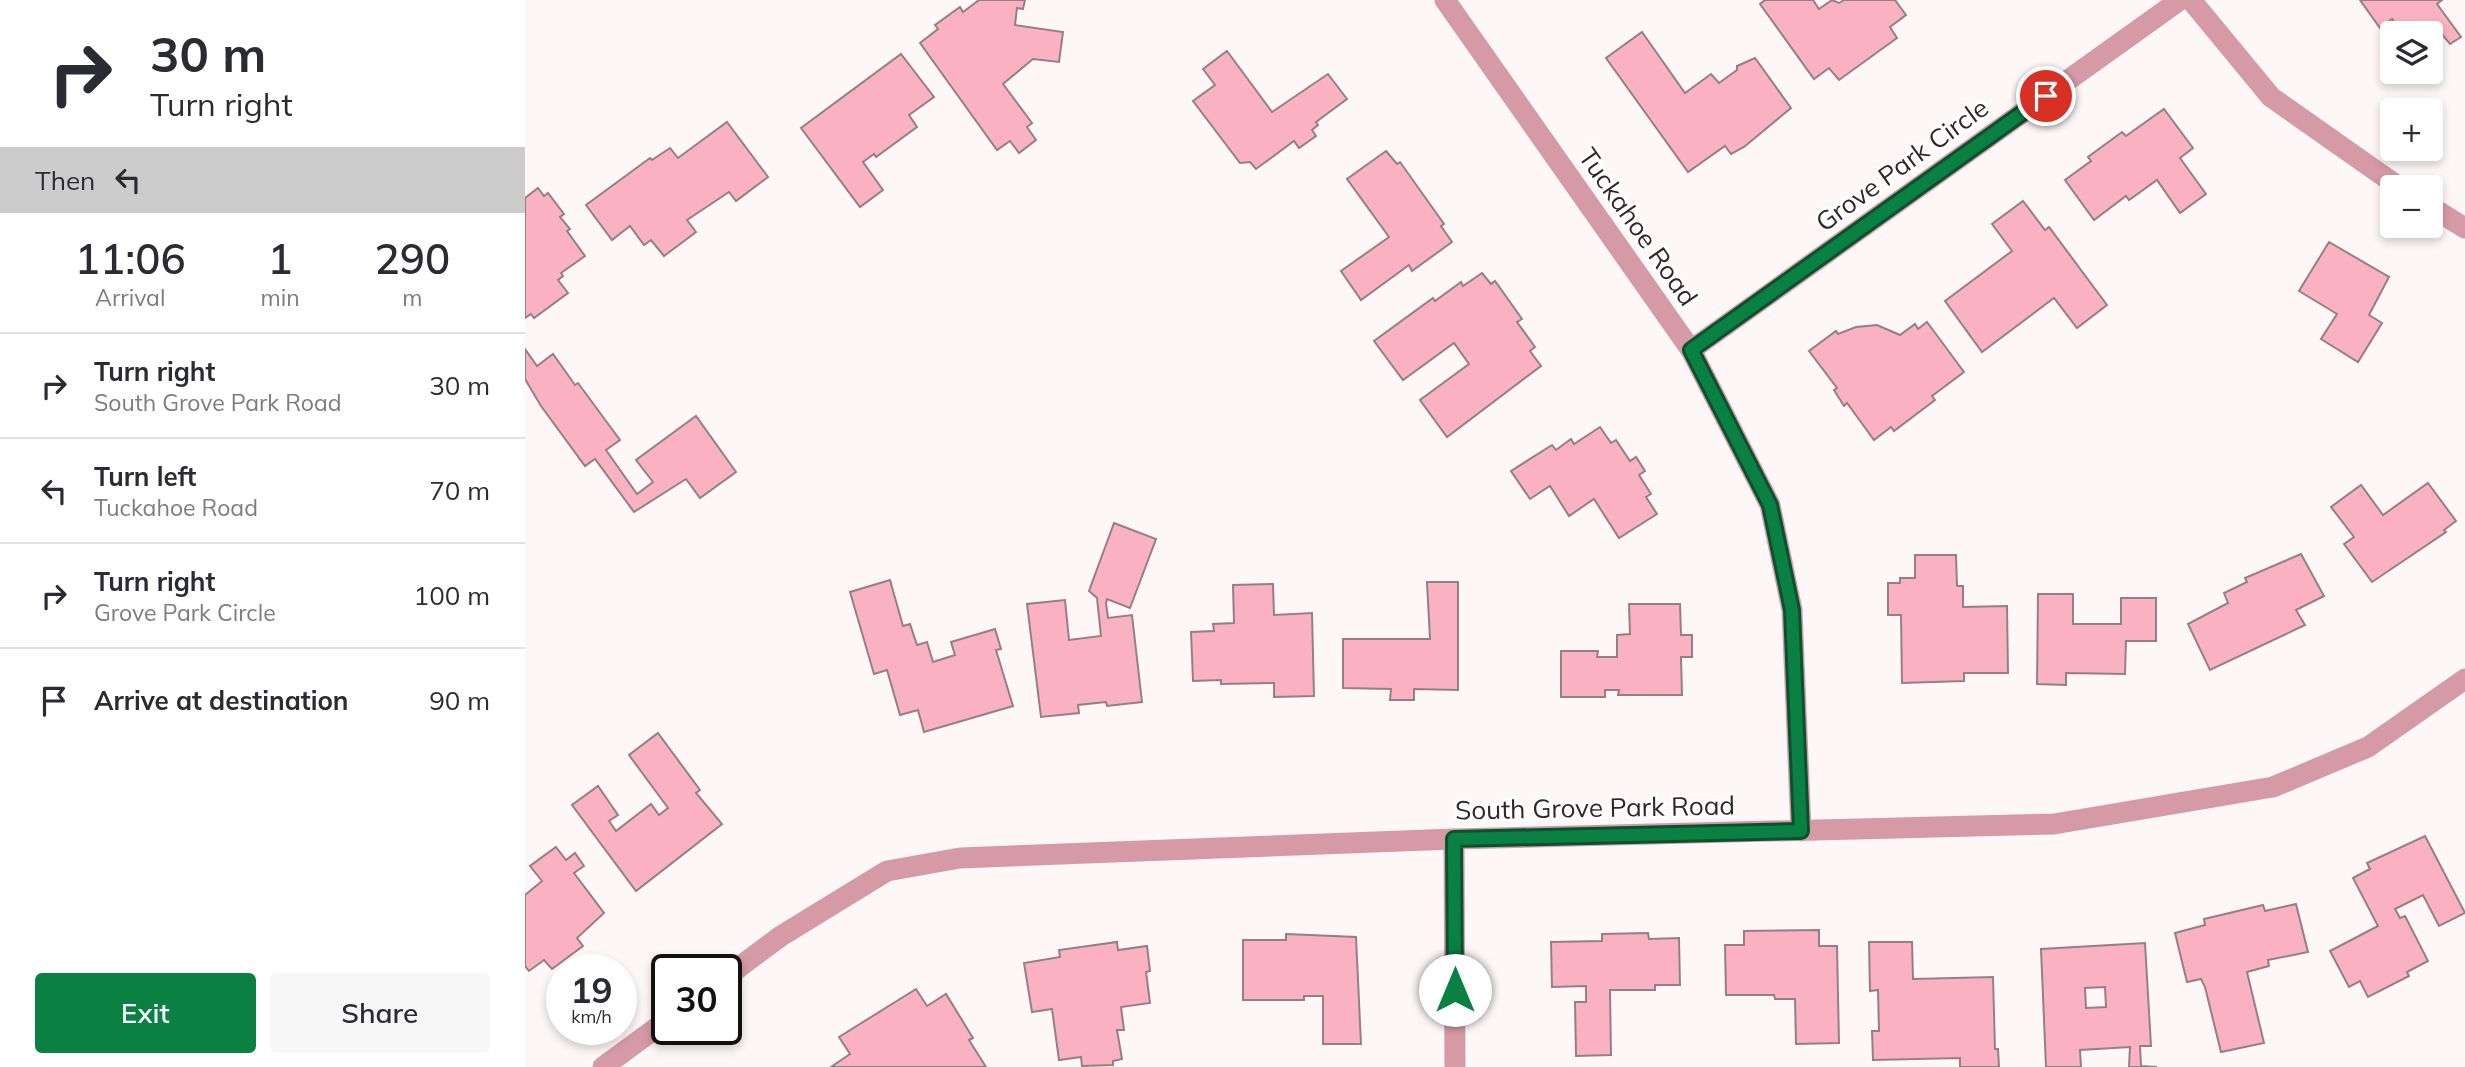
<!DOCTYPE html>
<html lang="en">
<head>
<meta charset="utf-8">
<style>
  :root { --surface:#fff; --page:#f7f7f7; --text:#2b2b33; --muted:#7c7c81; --line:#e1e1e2; --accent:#0b8043 }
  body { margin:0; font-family:Mulish,sans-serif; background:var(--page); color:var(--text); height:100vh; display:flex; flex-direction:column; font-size:26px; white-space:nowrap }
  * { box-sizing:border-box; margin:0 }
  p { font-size:23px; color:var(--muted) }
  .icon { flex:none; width:38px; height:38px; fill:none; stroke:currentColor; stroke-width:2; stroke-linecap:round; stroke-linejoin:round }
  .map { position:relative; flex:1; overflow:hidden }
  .details { display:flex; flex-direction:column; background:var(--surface); width:525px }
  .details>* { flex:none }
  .banner { background:#fff; color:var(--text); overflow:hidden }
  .buttons { position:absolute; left:1855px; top:21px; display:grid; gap:14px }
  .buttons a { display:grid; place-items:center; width:63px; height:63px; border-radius:7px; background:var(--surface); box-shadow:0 4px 10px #0003; font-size:35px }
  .speed { position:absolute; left:21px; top:954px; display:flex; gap:14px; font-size:35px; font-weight:700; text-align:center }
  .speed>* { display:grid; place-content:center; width:91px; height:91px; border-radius:50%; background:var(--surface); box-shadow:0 4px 10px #0003; line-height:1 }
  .speed small { font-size:18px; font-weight:400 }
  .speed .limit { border:4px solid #111; border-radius:10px; background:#fff; color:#111 }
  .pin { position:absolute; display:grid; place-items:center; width:60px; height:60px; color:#fff; margin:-30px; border:4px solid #fff; border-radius:50%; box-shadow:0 2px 7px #0007 }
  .me { position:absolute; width:77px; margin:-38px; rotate:0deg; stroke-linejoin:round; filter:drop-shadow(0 0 5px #0008) }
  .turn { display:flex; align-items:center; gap:24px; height:147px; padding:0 35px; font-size:32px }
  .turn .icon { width:91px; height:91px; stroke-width:2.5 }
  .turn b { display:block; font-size:49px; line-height:60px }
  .then { display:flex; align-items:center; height:66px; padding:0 35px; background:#0003; gap:14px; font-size:26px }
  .eta { display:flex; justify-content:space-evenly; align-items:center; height:119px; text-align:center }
  .eta b { font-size:42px; font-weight:600; line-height:49px }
  .button { display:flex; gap:14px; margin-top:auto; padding:14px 35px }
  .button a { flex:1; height:80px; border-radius:7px; background:var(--accent); color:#fff; font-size:28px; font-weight:600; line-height:80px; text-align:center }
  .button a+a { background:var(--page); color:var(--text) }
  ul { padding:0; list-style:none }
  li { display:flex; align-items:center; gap:21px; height:105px; padding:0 35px; border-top:2px solid var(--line) }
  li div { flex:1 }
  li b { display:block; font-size:26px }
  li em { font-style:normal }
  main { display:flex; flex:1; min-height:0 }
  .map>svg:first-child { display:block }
  .building { fill:#fab2c2; stroke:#967f83; stroke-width:2; fill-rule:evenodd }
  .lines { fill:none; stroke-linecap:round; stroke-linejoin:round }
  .minor { stroke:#d699a6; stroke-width:21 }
  .route-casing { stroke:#07532c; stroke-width:18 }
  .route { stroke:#0b8043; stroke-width:12 }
  .labels { text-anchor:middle; stroke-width:6; stroke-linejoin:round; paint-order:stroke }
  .street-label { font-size:26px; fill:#312729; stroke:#fff }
</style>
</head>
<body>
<main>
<section class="details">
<div class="banner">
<div class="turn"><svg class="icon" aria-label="right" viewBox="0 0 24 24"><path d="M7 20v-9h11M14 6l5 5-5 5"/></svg><div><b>30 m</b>Turn right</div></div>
<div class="then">Then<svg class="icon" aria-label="left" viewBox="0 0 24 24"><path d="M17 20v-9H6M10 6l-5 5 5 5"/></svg></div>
</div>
<div class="eta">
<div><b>11:06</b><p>Arrival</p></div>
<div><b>1</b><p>min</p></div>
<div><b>290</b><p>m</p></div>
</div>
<ul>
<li><svg class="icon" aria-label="right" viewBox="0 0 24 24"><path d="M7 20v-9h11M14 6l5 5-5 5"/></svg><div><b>Turn right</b><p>South Grove Park Road</p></div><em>30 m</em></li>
<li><svg class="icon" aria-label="left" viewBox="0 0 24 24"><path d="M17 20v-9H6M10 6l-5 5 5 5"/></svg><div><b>Turn left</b><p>Tuckahoe Road</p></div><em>70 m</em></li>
<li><svg class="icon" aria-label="right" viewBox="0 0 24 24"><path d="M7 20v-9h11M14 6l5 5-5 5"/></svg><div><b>Turn right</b><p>Grove Park Circle</p></div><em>100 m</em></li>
<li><svg class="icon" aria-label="arrive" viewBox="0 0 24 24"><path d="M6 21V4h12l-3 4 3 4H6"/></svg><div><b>Arrive at destination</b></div><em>90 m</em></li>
</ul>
<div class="button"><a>Exit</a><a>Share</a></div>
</section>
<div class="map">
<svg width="1940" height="1067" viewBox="0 0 1940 1067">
  <rect width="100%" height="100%" fill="#fdf7f8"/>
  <g class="building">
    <polygon points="454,0 500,0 498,9 492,8 490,25 538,32 534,62 508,59 478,84 507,123 502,127 511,140 494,153 485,141 472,150 395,43 413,29 410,25 435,7 438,12"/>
    <polygon points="1240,0 1288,0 1294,9 1307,0 1314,3 1319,0 1370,0 1381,15 1365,27 1372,38 1314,80 1304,68 1289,79 1235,4"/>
    <polygon points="1835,0 1917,0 1912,4 1936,37 1925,44 1916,33 1906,40 1906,33 1878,33 1867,19 1855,28"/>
    <polygon points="1117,32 1160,93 1186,74 1194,83 1212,70 1212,66 1230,58 1266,108 1219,147 1206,154 1200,146 1163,172 1081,58"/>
    <polygon points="702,51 747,112 803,74 822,99 791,122 793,125 787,130 791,136 774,148 769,141 731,169 725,162 715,163 668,101 690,85 678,69"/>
    <polygon points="376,54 409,97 384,115 392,127 351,157 349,154 338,162 358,190 335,207 276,128"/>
    <polygon points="1639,109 1668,148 1655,158 1681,194 1655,213 1632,180 1604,200 1601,196 1569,220 1540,180 1566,161 1563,157 1597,132 1601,136"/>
    <polygon points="202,122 243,177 211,201 204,192 162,220 171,232 139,256 126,240 119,245 105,226 87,240 61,205 125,158 127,160 145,148 153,158"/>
    <polygon points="861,151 872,164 875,162 919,224 916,226 927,242 887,271 884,265 836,300 816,271 864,237 822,179"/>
    <polygon points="13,188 19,196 23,193 39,214 35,217 45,229 42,231 60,256 36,273 38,276 33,280 43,293 9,318 6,314 0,318 0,198"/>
    <polygon points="1498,201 1520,230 1524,227 1582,305 1552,328 1529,298 1457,352 1420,301 1487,251 1467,224"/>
    <polygon points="1804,242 1864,277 1844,315 1857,323 1833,362 1796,339 1812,314 1774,291"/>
    <polygon points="957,273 966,284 970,281 997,319 992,322 1010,347 1005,351 1016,366 922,437 895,400 944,364 929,343 878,380 849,341 908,298 910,301 936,282 938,286"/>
    <polygon points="1402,322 1439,372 1407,396 1410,400 1369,431 1366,427 1349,440 1322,403 1319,406 1309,390 1312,388 1284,351 1311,331 1313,334 1331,327 1352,325 1375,335 1390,324 1393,329"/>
    <polygon points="0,349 12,366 28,354 50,385 53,383 95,440 81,450 112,494 128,482 111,460 171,416 211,472 175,498 161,479 109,512 70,459 60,466 16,406 0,379"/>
    <polygon points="1075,427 1086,443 1091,440 1105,461 1111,457 1120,471 1114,475 1126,494 1121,497 1132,514 1094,538 1069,499 1044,516 1025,486 1005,499 986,471 1027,445 1031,450 1046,439 1049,444"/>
    <polygon points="1903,483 1931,521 1919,530 1921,532 1847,582 1819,544 1829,537 1806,507 1836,485 1858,515"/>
    <polygon points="589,523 631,539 605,608 582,599 581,603 583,618 607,615 617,702 582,706 581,702 553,705 554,713 516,717 502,604 540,600 544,640 576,636 572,598 564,591"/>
    <polygon points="1776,554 1799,596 1771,610 1780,625 1685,670 1663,624 1703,603 1699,593 1722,582 1720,578"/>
    <polygon points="1390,555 1431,555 1432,586 1438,586 1438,607 1482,606 1483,673 1439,673 1439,681 1377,683 1376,615 1363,615 1363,583 1375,583 1375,578 1390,578"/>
    <polygon points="365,580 378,626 385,624 392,645 402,642 408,662 430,655 426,642 470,629 476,649 471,650 488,706 399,732 393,710 375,715 362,670 349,674 325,592"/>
    <polygon points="902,582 933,582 933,690 889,689 889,700 865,700 866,689 818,688 818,639 905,639"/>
    <polygon points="748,584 749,615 787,613 789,696 749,697 749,683 696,684 696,680 668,681 666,632 689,631 688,624 709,623 708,585"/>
    <polygon points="1513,594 1548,594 1548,624 1596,624 1596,598 1631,598 1631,641 1601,641 1600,674 1541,673 1541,685 1512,684"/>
    <polygon points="1104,604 1155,604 1156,635 1167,635 1167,657 1156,657 1157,695 1093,695 1094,690 1080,690 1080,697 1036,697 1036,651 1073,651 1072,657 1092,657 1092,635 1105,634"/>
    <polygon points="133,733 175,790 171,793 197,824 111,891 47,805 73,786 93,815 84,821 91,831 126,804 134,815 143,808 104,755"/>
    <polygon points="1900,836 1940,913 1914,926 1898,895 1870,909 1875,918 1880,916 1903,961 1882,972 1884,976 1843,997 1835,981 1824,987 1805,951 1853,926 1828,878 1845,869 1842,863"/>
    <polygon points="31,847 41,860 50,853 59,866 49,873 79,913 52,938 58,946 27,969 19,960 4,971 0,966 0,895 17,881 5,866"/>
    <polygon points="1771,904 1783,952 1743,960 1744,966 1722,972 1739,1043 1696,1052 1680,987 1676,979 1662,982 1650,933 1680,925 1679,919 1738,905 1740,911"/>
    <polygon points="1294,930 1294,946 1312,946 1314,1043 1271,1044 1270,999 1250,999 1249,995 1201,995 1200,945 1219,945 1219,931"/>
    <polygon points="1123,933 1124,939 1154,938 1155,985 1130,985 1130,990 1085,990 1086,1055 1051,1056 1050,1002 1061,1002 1061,986 1027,987 1026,942 1077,941 1077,934"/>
    <polygon points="761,934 831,937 836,1044 798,1044 798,996 779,996 779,1000 718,1000 718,940 761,940"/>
    <polygon points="592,942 593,950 622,946 625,971 621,972 625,1003 596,1007 599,1030 592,1030 597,1059 588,1061 588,1065 557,1066 556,1057 534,1060 527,1009 507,1012 499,963 535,957 534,950"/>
    <polygon points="1344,942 1387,942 1388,979 1468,977 1470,1049 1473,1049 1474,1067 1435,1067 1435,1058 1348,1060 1347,1031 1354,1031 1353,990 1345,991"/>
    <path d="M 1620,943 L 1626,1046 L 1615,1046 L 1616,1066 L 1632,1067 L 1604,1067 L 1605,1047 L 1555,1050 L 1556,1067 L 1521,1067 L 1516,949 ZM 1580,987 L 1581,1007 L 1561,1008 L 1560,988 Z"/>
    <polygon points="391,989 402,1006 421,994 448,1038 444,1040 461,1067 306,1067 325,1054 314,1037"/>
  </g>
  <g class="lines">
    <g class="minor">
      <polyline points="920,0 1166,350 1245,505 1267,610 1276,831"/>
      <polyline points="1666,0 1746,97 1874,187"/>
      <polyline points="1906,207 1940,228"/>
      <polyline points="1166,350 1655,0"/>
      <polyline points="929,839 930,1067"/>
      <polyline points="201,977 256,936 362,871 435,858 929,839 1529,824 1748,787 1843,747 1940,679"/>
      <polyline points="78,1067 142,1020"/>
    </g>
  </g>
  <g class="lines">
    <defs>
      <polyline id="route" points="930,990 929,839 1276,831 1267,610 1245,505 1166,350 1521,96"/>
    </defs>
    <use href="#route" class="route-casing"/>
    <use href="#route" class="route"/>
  </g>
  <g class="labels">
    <g class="street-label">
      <text transform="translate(1377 165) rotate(-36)" y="9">Grove Park Circle</text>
      <text transform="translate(1113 227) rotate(55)" y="9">Tuckahoe Road</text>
      <text transform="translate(1070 808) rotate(-1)" y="9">South Grove Park Road</text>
    </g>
  </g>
</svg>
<div class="buttons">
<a><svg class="icon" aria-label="layers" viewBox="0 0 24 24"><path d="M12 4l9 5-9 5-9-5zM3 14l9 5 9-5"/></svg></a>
<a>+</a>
<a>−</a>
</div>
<div class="speed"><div>19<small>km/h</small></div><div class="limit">30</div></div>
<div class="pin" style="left:1521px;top:96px;background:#d93025"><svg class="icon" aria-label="arrive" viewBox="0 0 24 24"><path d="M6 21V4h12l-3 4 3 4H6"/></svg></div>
<svg class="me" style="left:930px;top:990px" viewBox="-20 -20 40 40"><circle r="19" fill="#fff"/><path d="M0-13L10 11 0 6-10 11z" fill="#0b8043"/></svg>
</div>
</main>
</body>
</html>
